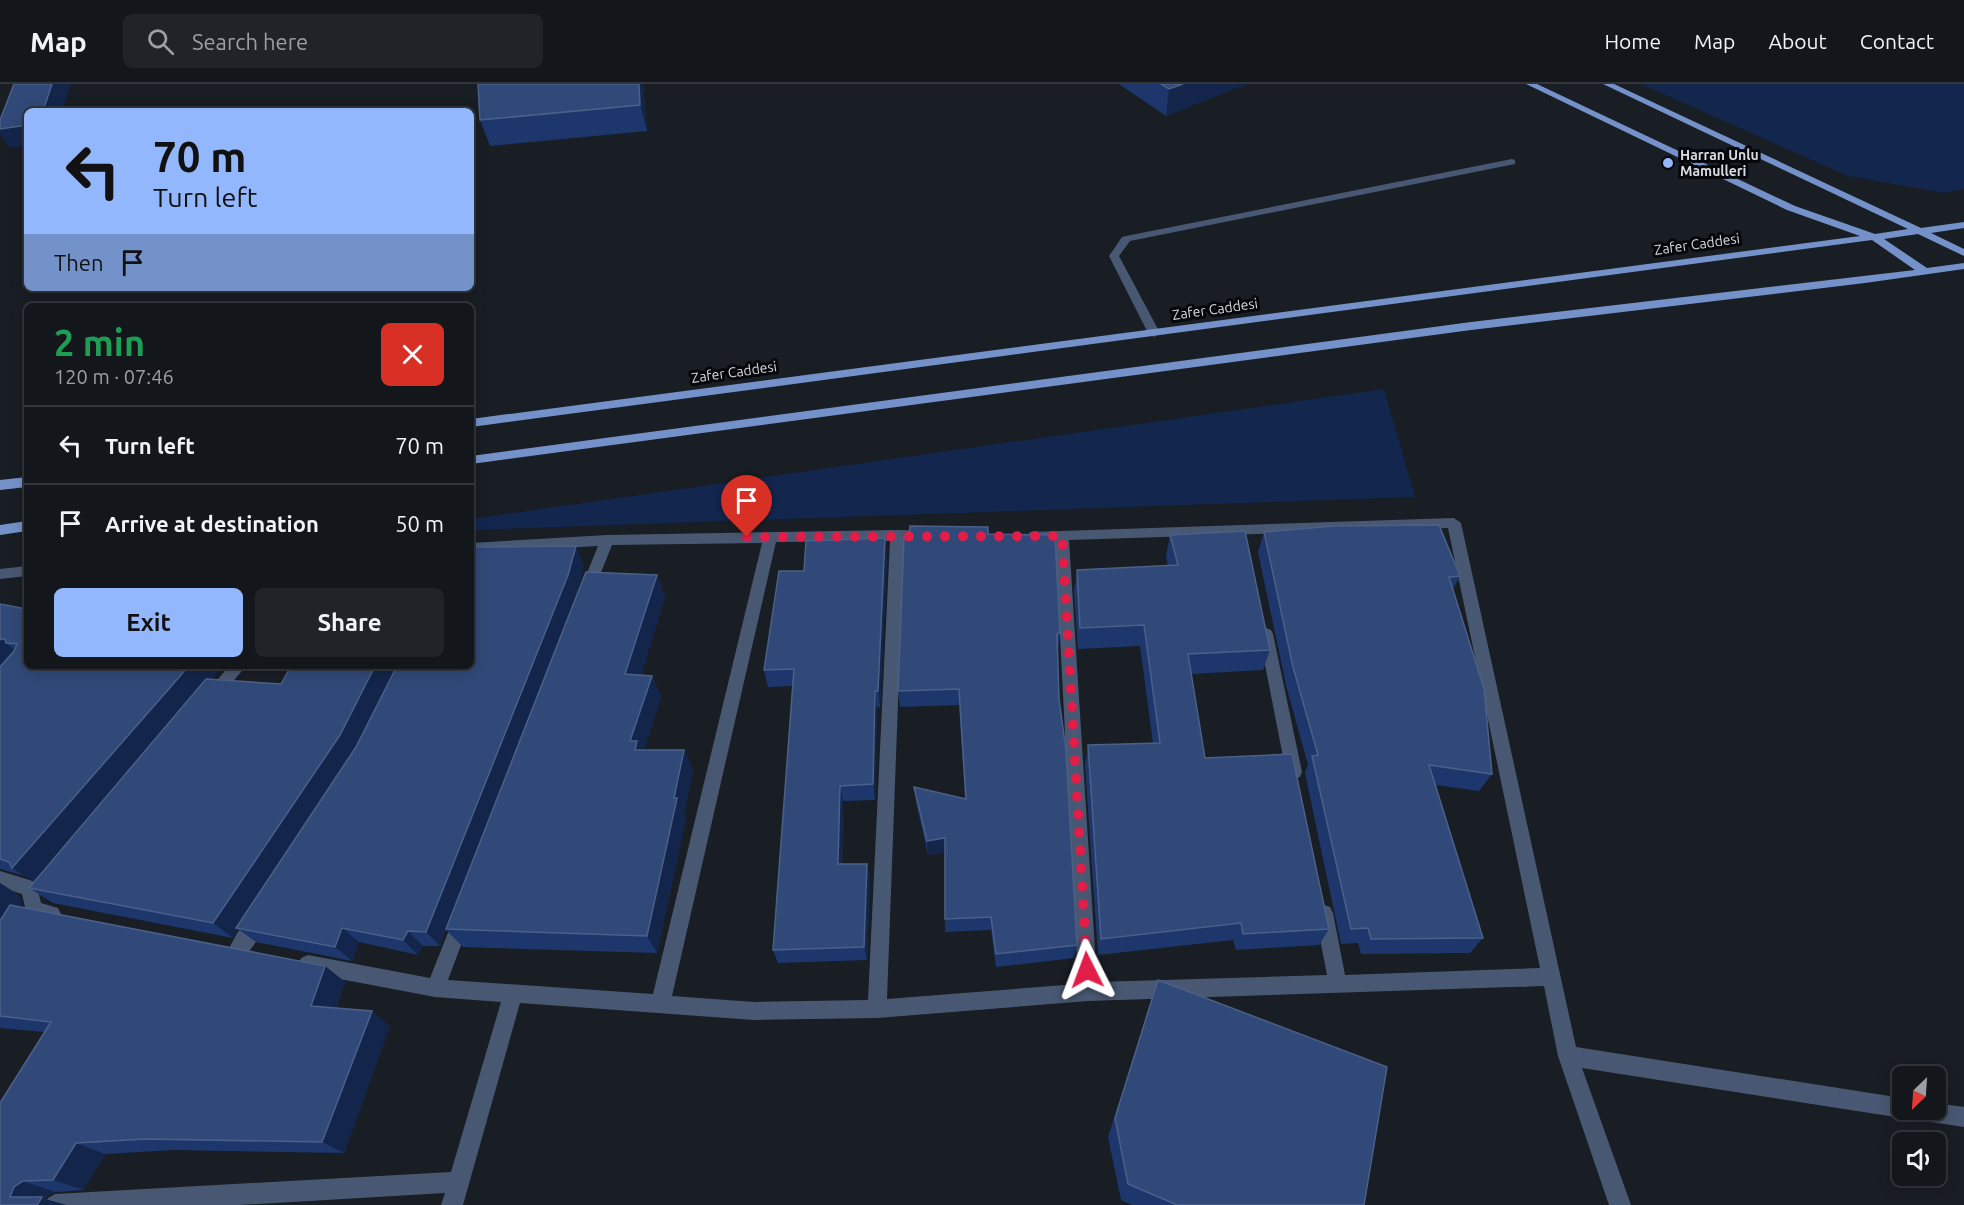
<!DOCTYPE html>
<html lang="en">
<head>
<meta charset="utf-8">
<style>
  :root { --surface:#13161b; --page:#202328; --text:#f1f3f6; --muted:#9d9fa3; --line:#32353a; --accent:#92b7fd }
  body { margin:0; font-family:Ubuntu,sans-serif; background:var(--page); color:var(--text); height:100vh; display:flex; flex-direction:column; font-size:22px; white-space:nowrap }
  * { box-sizing:border-box; margin:0 }
  p { font-size:20px; color:var(--muted) }
  .icon { flex:none; width:33px; height:33px; fill:none; stroke:currentColor; stroke-width:2; stroke-linecap:round; stroke-linejoin:round }
  .map { position:relative; flex:1; overflow:hidden }
  .sheet { position:absolute; left:24px; top:219px; width:450px; height:366px; display:flex; flex-direction:column; background:var(--surface); border-radius:9px; box-shadow:0 3px 15px #0003,0 0 0 2px var(--line) }
  .sheet>* { flex:none }
  .hud { position:absolute; left:24px; top:24px; width:450px; height:183px; border-radius:9px; box-shadow:0 3px 15px #0003,0 0 0 2px var(--line); background:#92b7fd; color:#111; overflow:hidden }
  .needle { width:39px; rotate:205deg }
  .buttons { position:absolute; left:1892px; top:982px; display:grid; gap:12px }
  .buttons a { display:grid; place-items:center; width:54px; height:54px; border-radius:9px; background:var(--surface); box-shadow:0 3px 15px #0003,0 0 0 2px var(--line); font-size:30px }
  .pin { position:absolute; display:grid; place-items:center; width:51px; height:51px; color:#fff; margin:-62px -26px; border-radius:50% 50% 50% 0; rotate:-45deg; box-shadow:0 0 6px #0007 }
  .pin .icon { rotate:45deg }
  .me { position:absolute; width:66px; margin:-33px; rotate:357deg; stroke-linejoin:round; filter:drop-shadow(0 0 4px #0008) }
  .turn { display:flex; align-items:center; gap:21px; height:126px; padding:0 30px; font-size:27px }
  .turn .icon { width:78px; height:78px; stroke-width:2.5 }
  .turn b { display:block; font-size:42px; line-height:51px }
  .then { display:flex; align-items:center; height:57px; padding:0 30px; background:#0003; gap:12px; font-size:22px }
  .round { display:grid; place-items:center; flex:none; width:63px; height:63px; border-radius:9px; background:var(--page) }
  .headline { display:flex; align-items:center; justify-content:space-between; height:102px; padding:0 30px }
  h1 { font-size:36px; font-weight:700; line-height:45px; color:#1e9e55 }
  .button { display:flex; gap:12px; margin-top:auto; padding:12px 30px }
  .button a { flex:1; height:69px; border-radius:9px; background:var(--accent); color:#111; font-size:24px; font-weight:700; line-height:69px; text-align:center }
  .button a+a { background:var(--page); color:var(--text) }
  ul { padding:0; list-style:none }
  li { display:flex; align-items:center; gap:18px; height:78px; padding:0 30px; border-top:2px solid var(--line) }
  li div { flex:1 }
  li b { display:block; font-size:22px }
  li em { font-style:normal }
  header { display:flex; align-items:center; gap:36px; box-sizing:border-box; height:84px; padding:0 30px; background:var(--surface); border-bottom:2px solid var(--line) }
  header strong { font-size:28px }
  nav { display:flex; gap:33px; margin-inline-start:auto; font-size:21px }
  .search { width:420px; height:54px; background:var(--page); display:flex; align-items:center; gap:15px; box-sizing:border-box; padding:0 21px; border-radius:9px; color:var(--muted); font-size:22px }
  .map>svg:first-child { display:block }
  .green { fill:#12264e }
  .lines { fill:none; stroke-linecap:round; stroke-linejoin:round }
  .minor { fill:#495872; fill-rule:evenodd }
  .major { fill:#7492c9; fill-rule:evenodd }
  .wall { fill:#1d376c }
  .shaded-wall { fill:#13254a }
  .building { fill:#314978; stroke:#4b6088; stroke-width:1.5 }
  .route { stroke:#e11d48; stroke-width:10; stroke-dasharray:0 18 }
  .poi-dot { fill:#92b7fd; stroke:#06070a; stroke-width:2 }
  .labels { text-anchor:middle; stroke-width:6; stroke-linejoin:round; paint-order:stroke }
  .far-poi-label { font-size:14px; font-weight:bold; fill:#d8dbe0; stroke:#06070a; text-anchor:start }
  .far-street-label { font-size:14px; fill:#d8dbe0; stroke:#06070a }
</style>
</head>
<body>
<header>
<strong>Map</strong>
<div class="search"><svg class="icon" aria-label="search" viewBox="0 0 24 24"><circle cx="10" cy="10" r="6"/><path d="M15 15l6 6"/></svg>Search here</div>
<nav><a>Home</a><a>Map</a><a>About</a><a>Contact</a></nav>
</header>
<div class="map">
<svg width="1964" height="1121" viewBox="0 0 1964 1121">
  <rect width="100%" height="100%" fill="#191d24"/>
  <g class="green">
    <polygon points="1641,0 1964,0 1964,105 1945,109 1848,92"/>
    <polygon points="1384,305 1415,413 471,446 471,435"/>
  </g>
  <g class="lines">
    <g class="minor">
      <polygon points="1512,75 1515,76 1515,80 1130,157 1119,172 1160,249 1154,253 1148,249 1109,172 1122,153 1126,152"/>
      <path d="M 1454,434 L 1461,439 L 1576,963 L 1902,1014 L 1902,1026 L 1935,1026 L 1935,1019 L 1964,1023 L 1964,1043 L 1918,1036 L 1911,1033 L 1910,1030 L 1902,1034 L 1582,984 L 1631,1121 L 1609,1121 L 1558,972 L 1544,902 L 1088,917 L 877,934 L 754,936 L 520,919 L 463,1121 L 441,1121 L 445,1109 L 239,1121 L 44,1121 L 48,1114 L 55,1110 L 451,1088 L 501,918 L 435,913 L 308,889 L 301,886 L 299,880 L 301,874 L 308,871 L 430,894 L 455,831 L 461,828 L 467,831 L 470,837 L 448,896 L 653,910 L 762,459 L 612,461 L 594,506 L 592,510 L 582,510 L 580,506 L 598,462 L 471,469 L 471,459 L 607,451 L 897,446 L 935,447 L 937,451 L 935,455 L 904,456 L 887,915 L 1078,900 L 1055,456 L 1030,456 L 1028,452 L 1030,448 ZM 1448,444 L 1540,884 L 1345,891 L 1333,829 L 1330,823 L 1324,821 L 1318,823 L 1315,829 L 1327,891 L 1097,898 L 1069,456 ZM 890,457 L 868,916 L 754,918 L 672,912 L 776,458 Z"/>
      <polygon points="27,482 27,492 0,495 0,485"/>
      <polygon points="1266,544 1271,546 1273,550 1302,688 1300,693 1294,695 1288,693 1286,688 1259,550 1261,546"/>
      <polygon points="229,582 246,582 219,614 214,616 209,614 206,610 209,606"/>
      <polygon points="0,787 36,798 41,819 58,824 61,830 58,836 52,838 27,832 22,810 0,803"/>
      <path d="M 258,828 L 264,831 L 267,837 C 262,849 250,871 237,876 L 231,873 L 228,867 C 233,855 245,833 258,828 Z"/>
    </g>
    <g class="major">
      <polygon points="1526,0 1537,0 1795,122 1875,150 1908,145 1603,0 1614,0 1921,144 1964,138 1964,144 1931,149 1964,165 1964,172 1918,150 1884,155 1927,184 1964,179 1964,185 1865,199 1471,246 471,380 471,372 1471,238 1915,186 1872,156 471,343 471,335 1860,152 1787,126"/>
      <polygon points="27,393 27,403 0,406 0,396"/>
      <polygon points="27,437 27,447 0,451 0,441"/>
    </g>
  </g>
  <g class="wall">
    <polygon points="478,0 643,0 647,47 490,62 480,36"/>
    <polygon points="1119,0 1246,0 1166,32"/>
    <polygon points="1264,448 1460,492 1453,505 1492,690 1479,707 1436,701 1483,854 1470,869 1361,870 1358,859 1341,860 1305,689 1308,681 1286,601 1258,468"/>
    <polygon points="988,450 1060,549 1058,566 1059,615 1077,861 1074,874 996,883 991,846 945,848 945,768 928,771 916,718 914,703 965,715 959,621 900,623 898,607"/>
    <polygon points="1170,451 1270,566 1263,586 1191,590 1205,674 1329,845 1319,861 1236,866 1233,856 1098,871 1085,681 1088,661 1153,659 1140,562 1078,565 1074,507 1077,486 1168,482 1166,473"/>
    <polygon points="887,472 880,623 877,623 875,716 843,717 842,780 867,780 870,794 867,876 778,879 773,866 793,602 768,603 764,586"/>
    <polygon points="584,481 577,510 657,491 665,513 641,591 652,592 661,613 644,666 684,666 693,687 684,729 686,734 657,869 463,863 446,846 440,862 423,862 418,871 359,858 352,877 256,858 238,845 233,854 53,819 29,804 34,798 25,792 0,785 0,520 213,595 281,600 471,582"/>
    <polygon points="0,799 20,812 21,823 325,882 345,898 336,924 390,942 344,1069 173,1066 105,1070 84,1106 55,1108 46,1113 45,1115 66,1121 0,1121 44,948 0,944"/>
    <polygon points="1158,896 1364,1121 1132,1121 1121,1116 1108,1053"/>
  </g>
  <g class="shaded-wall">
    <polygon points="52,0 71,0 62,27 43,27"/>
    <polygon points="639,0 643,0 647,47 640,21"/>
    <polygon points="1183,0 1246,0 1166,32 1169,5"/>
    <polygon points="27,41 27,62 10,64 0,50 0,45"/>
    <polygon points="885,454 887,472 880,623 878,607"/>
    <polygon points="576,462 584,481 577,510 440,862 426,848"/>
    <polygon points="657,491 665,513 635,611 625,590"/>
    <polygon points="2,555 25,576 0,602 0,556"/>
    <polygon points="188,582 222,582 201,612 40,802 12,784"/>
    <polygon points="375,582 397,582 355,668 236,844 238,845 233,854 213,839"/>
    <polygon points="652,592 661,613 643,670 645,686 630,657"/>
    <polygon points="875,607 877,623 875,716 873,700"/>
    <polygon points="684,666 693,687 684,729 686,734 657,869 647,852"/>
    <polygon points="840,702 843,717 841,795 838,780"/>
    <polygon points="945,754 946,768 928,771 927,757"/>
    <polygon points="867,780 870,794 867,876 864,863"/>
    <polygon points="0,799 20,812 22,824 0,859"/>
    <polygon points="342,844 359,858 352,877 335,863"/>
    <polygon points="408,847 423,862 418,871 403,856"/>
    <polygon points="325,882 345,898 331,937 311,922"/>
    <polygon points="372,927 390,942 344,1069 322,1058"/>
    <polygon points="76,1059 105,1070 84,1106 53,1096"/>
    <polygon points="23,1097 55,1108 46,1113 45,1115 66,1121 37,1121 10,1113 14,1103"/>
  </g>
  <g class="building">
    <polygon points="14,0 52,0 43,27 27,27 27,41 0,45 0,36"/>
    <polygon points="478,0 639,0 640,21 480,36"/>
    <polygon points="1161,0 1183,0 1169,5"/>
    <polygon points="1439,441 1460,492 1449,493 1484,605 1492,690 1429,681 1483,854 1371,855 1368,844 1351,845 1312,672 1318,671 1293,583 1264,448 1334,442"/>
    <polygon points="910,442 988,443 988,450 1055,451 1060,549 1057,550 1059,615 1066,666 1077,861 996,870 991,833 945,835 945,754 927,757 914,703 966,715 959,605 898,607 904,454 909,454"/>
    <polygon points="1245,447 1270,566 1188,570 1205,674 1292,670 1329,845 1243,850 1241,839 1101,855 1088,661 1160,659 1144,541 1080,544 1077,486 1178,481 1170,451"/>
    <polygon points="885,454 878,607 875,607 873,700 840,702 838,780 867,780 864,863 773,866 794,585 764,586 779,487 804,487 806,457"/>
    <polygon points="576,462 568,491 426,848 408,847 403,856 342,844 335,863 236,844 356,663 397,582 471,582 471,463"/>
    <polygon points="586,488 657,491 625,590 652,592 630,657 637,657 635,666 684,666 674,714 677,714 647,852 446,845"/>
    <polygon points="0,520 27,525 27,582 188,582 181,591 12,784 9,778 0,775 0,583 14,567 17,560 6,559 5,555 2,555 0,556"/>
    <polygon points="291,582 375,582 340,651 213,839 29,804 206,595 281,600"/>
    <polygon points="10,821 325,882 311,922 372,927 322,1058 146,1055 76,1059 53,1096 23,1097 14,1103 10,1113 42,1113 37,1121 0,1121 0,1019 51,938 0,932 0,837"/>
    <polygon points="1158,896 1387,983 1364,1121 1177,1121 1128,1100 1115,1034"/>
  </g>
  <g class="lines">
    <polyline class="route" points="747,453 1062,452 1087,886"/>
  </g>
  <circle class="poi-dot" cx="1668" cy="79" r="6"/>
  <g class="labels">
    <g class="far-poi-label">
      <text x="1680" y="76">Harran Unlu<tspan x="1680" dy="16">Mamulleri</tspan></text>
    </g>
    <g class="far-street-label">
      <text transform="translate(1697 160) rotate(-8)" y="5">Zafer Caddesi</text>
      <text transform="translate(1215 225) rotate(-8)" y="5">Zafer Caddesi</text>
      <text transform="translate(734 288) rotate(-8)" y="5">Zafer Caddesi</text>
    </g>
  </g>
</svg>
<div class="buttons">
<a><svg class="needle" viewBox="-14 -14 28 28"><path d="M0-13l5 13h-10z" fill="#e53935"/><path d="M0 13l5-13h-10z" fill="#9d9fa3"/></svg></a>
<a><svg class="icon" aria-label="sound" viewBox="0 0 24 24"><path d="M4 9h4l5-4v14l-5-4H4zM17 9q2 3 0 6"/></svg></a>
</div>
<div class="pin" style="left:747px;top:453px;background:#d93025"><svg class="icon" aria-label="arrive" viewBox="0 0 24 24"><path d="M6 21V4h12l-3 4 3 4H6"/></svg></div>
<svg class="me" style="left:1087px;top:886px" viewBox="-20 -20 40 40"><path d="M0-17L14 15 0 8-14 15z" fill="#e11d48" stroke="#fff" stroke-width="4"/></svg>
<div class="hud">
<div class="turn"><svg class="icon" aria-label="left" viewBox="0 0 24 24"><path d="M17 20v-9H6M10 6l-5 5 5 5"/></svg><div><b>70 m</b>Turn left</div></div>
<div class="then">Then<svg class="icon" aria-label="arrive" viewBox="0 0 24 24"><path d="M6 21V4h12l-3 4 3 4H6"/></svg></div>
</div>
<section class="sheet">
<div class="headline"><div><h1>2 min</h1><p>120 m · 07:46</p></div><a class="round" style="background:#d93025;color:#fff"><svg class="icon" aria-label="close" viewBox="0 0 24 24"><path d="M6 6l12 12M18 6L6 18"/></svg></a></div>
<ul>
<li><svg class="icon" aria-label="left" viewBox="0 0 24 24"><path d="M17 20v-9H6M10 6l-5 5 5 5"/></svg><div><b>Turn left</b></div><em>70 m</em></li>
<li><svg class="icon" aria-label="arrive" viewBox="0 0 24 24"><path d="M6 21V4h12l-3 4 3 4H6"/></svg><div><b>Arrive at destination</b></div><em>50 m</em></li>
</ul>
<div class="button"><a>Exit</a><a>Share</a></div>
</section>
</div>
</body>
</html>
